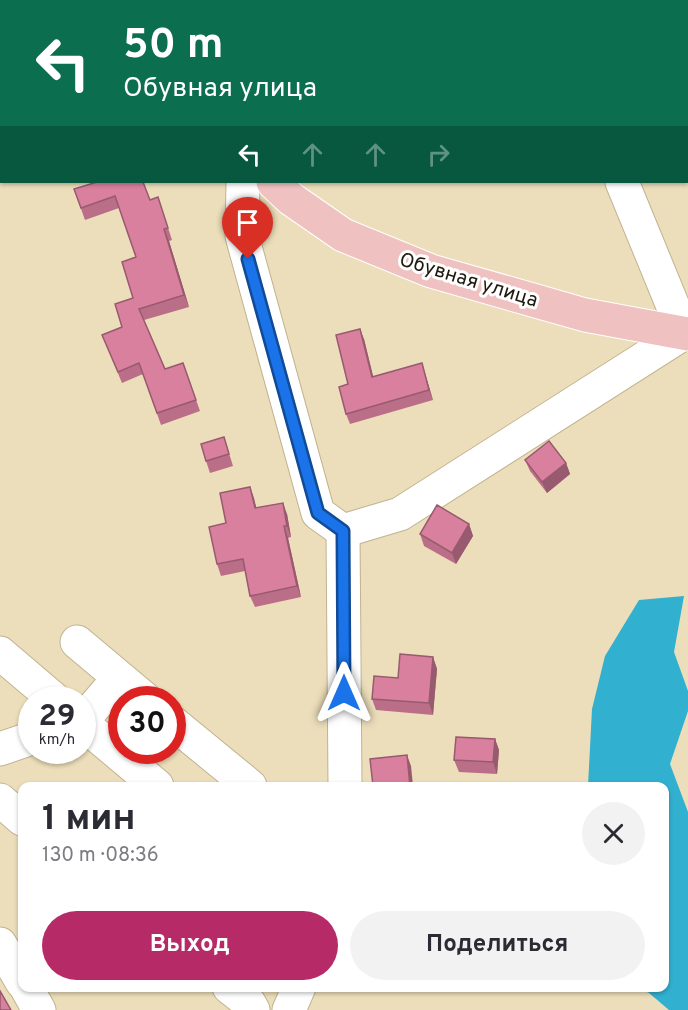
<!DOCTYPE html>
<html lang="ru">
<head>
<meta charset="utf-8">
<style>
  :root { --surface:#fff; --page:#f2f2f3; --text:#2b2b33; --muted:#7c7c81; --accent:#b62b67 }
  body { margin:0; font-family:Overpass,sans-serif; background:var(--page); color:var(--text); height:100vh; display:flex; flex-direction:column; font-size:22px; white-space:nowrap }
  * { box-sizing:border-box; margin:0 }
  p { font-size:20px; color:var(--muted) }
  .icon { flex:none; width:33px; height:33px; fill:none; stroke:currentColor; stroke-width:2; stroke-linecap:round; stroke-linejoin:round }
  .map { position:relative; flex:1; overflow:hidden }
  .side { position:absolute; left:18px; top:782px; width:651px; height:210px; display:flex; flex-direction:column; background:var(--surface); border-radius:12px; box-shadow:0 2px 4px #0004 }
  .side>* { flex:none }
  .guide { position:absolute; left:0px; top:0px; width:688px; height:183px; box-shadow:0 2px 4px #0004; background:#0b6e4f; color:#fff; overflow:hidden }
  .speed { position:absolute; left:18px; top:686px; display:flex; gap:12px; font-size:30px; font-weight:700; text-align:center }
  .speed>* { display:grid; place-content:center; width:78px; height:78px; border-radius:50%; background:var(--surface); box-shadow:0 2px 4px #0004; line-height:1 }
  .speed small { font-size:15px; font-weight:400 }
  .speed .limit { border:9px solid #d22; background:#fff; color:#111 }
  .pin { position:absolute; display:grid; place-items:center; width:51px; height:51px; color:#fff; margin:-62px -26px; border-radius:50% 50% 50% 0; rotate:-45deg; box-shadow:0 0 6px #0007 }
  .pin .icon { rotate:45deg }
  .me { position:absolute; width:66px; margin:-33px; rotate:0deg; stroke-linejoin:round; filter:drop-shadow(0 0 4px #0008) }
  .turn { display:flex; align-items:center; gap:21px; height:126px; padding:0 24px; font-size:27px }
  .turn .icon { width:78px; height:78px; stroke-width:2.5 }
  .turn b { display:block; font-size:42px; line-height:51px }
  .lanes { display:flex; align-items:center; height:57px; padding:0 24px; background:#0003; justify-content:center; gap:30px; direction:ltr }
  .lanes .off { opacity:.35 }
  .round { display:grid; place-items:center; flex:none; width:63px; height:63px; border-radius:32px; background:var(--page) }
  .summary { display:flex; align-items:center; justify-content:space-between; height:102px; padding:0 24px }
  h1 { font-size:36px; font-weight:700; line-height:45px }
  .action { display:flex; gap:12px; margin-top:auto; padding:12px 24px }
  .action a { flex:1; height:69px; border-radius:36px; background:var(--accent); color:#fff; font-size:24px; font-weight:700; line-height:69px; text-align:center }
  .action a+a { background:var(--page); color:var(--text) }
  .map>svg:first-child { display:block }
  .water { fill:#32b0cf }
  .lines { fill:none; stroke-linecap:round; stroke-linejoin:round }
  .minor-casing { stroke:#c0b390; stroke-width:35 }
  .major-casing { stroke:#fff; stroke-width:35 }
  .minor { stroke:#fff; stroke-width:33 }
  .major { stroke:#efc1c1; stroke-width:33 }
  .wall { fill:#bb6e88 }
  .shaded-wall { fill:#985a6f }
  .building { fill:#d9809e; stroke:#985a6f; stroke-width:1.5 }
  .route-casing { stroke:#114b97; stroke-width:15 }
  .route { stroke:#1a73e8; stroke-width:10 }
  .labels { text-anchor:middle; stroke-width:6; stroke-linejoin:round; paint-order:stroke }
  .street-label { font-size:20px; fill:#1f1a0d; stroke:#fff }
</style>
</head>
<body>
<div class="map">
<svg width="688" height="1010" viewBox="0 0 688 1010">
  <rect width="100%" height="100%" fill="#ecdeba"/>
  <g class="water">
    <polygon points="554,0 688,0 688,93 687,2 556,2"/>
    <polygon points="684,596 674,652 688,691 688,711 670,764 688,812 688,1010 669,1010 649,993 637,987 664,987 664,786 588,786 592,709 605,656 639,600"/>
  </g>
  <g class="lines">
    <defs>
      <g id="minor">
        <polyline points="243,182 242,236 318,513 343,531 400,514 684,333 622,182"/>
        <polyline points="343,531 345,786"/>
        <polyline points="77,642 145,699"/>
        <polyline points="0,653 54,699"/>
        <polyline points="82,721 119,678"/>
        <polyline points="172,722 250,786"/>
        <polyline points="82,723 157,786"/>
        <polyline points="0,749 32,738"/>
        <polyline points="0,800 22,819"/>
        <polyline points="0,944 22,982"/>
        <polyline points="26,987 39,1010"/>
        <polyline points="229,987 249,1003 253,1010"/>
        <polyline points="289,1010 299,987"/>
      </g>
      <g id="major">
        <polyline points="162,0 162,2"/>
        <polyline points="273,182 291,199 343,235 431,271 585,315 688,334"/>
      </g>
    </defs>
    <use href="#minor" class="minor-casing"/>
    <use href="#major" class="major-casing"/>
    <use href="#minor" class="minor"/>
    <use href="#major" class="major"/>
  </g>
  <g class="wall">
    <polygon points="291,0 357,0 358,2 316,2 315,0 313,2 292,2"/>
    <polygon points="74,189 150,200 158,197 172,240 169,241 189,307 144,320 165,369 183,363 200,411 161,425 143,374 122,383 102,335 122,327 133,298 136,257 119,208 85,220"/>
    <polygon points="364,339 373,377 422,363 433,400 350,424 346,414 348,384"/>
    <polygon points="224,437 233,466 210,473 206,461"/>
    <polygon points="525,460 566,463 570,474 547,493 530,471"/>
    <polygon points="250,487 256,507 287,514 291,537 288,538 301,597 255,607 250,596 245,571 221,576 217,564"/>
    <polygon points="469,524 473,536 456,564 424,546 420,534"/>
    <polygon points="433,657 437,669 433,715 376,710 372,699 398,678"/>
    <polygon points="495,739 499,750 497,774 459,772 454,760"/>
  </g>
  <g class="shaded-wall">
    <polygon points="164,229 169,241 189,307 184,295"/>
    <polygon points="360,329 364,339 376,388 372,377"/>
    <polygon points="422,363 425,374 433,400 429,390"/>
    <polygon points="566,463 570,474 547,493 542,482"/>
    <polygon points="250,487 254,498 259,519 255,508"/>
    <polygon points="283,503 287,514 291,537 287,526"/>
    <polygon points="469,524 473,536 456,564 452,553"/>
    <polygon points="284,526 288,538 301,597 297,586"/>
    <polygon points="433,657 437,669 433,715 429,703"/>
    <polygon points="495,739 499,750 497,774 493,762"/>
    <polygon points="407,755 411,766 413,786 410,786"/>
  </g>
  <g class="building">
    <polygon points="52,0 78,0 79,2 48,2"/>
    <polygon points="317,0 357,0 358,2 318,2"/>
    <polygon points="97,182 143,182 150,200 158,197 168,228 164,229 184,295 139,309 165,369 183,363 196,400 157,413 139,363 118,372 102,335 122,327 115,304 133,298 122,262 136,257 115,196 81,208 74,189"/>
    <polygon points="360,329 372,377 422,363 429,390 346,414 339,387 348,384 336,335"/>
    <polygon points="224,437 229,454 206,461 201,444"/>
    <polygon points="549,441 566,463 542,482 525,460"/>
    <polygon points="250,487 255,508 283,503 287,526 284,526 297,586 250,596 243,559 217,564 209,527 226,523 220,493"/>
    <polygon points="437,505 469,524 452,553 420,534"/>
    <polygon points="400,654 433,657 429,703 372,699 374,676 398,678"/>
    <polygon points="456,737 495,739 493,762 454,760"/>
    <polygon points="407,755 410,786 373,786 370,759"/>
    <polygon points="0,991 11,1010 0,1010"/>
  </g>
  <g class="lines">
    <defs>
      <polyline id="route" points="248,259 318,513 343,531 344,693"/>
    </defs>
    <use href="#route" class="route-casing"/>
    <use href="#route" class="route"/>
  </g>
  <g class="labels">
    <g class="street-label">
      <text transform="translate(469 279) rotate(17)" y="7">Обувная улица</text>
    </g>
  </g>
</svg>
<div class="speed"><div>29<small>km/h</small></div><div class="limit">30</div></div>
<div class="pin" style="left:248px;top:259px;background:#d93025"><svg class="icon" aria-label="arrive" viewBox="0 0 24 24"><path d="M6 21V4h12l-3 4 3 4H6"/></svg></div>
<svg class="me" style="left:344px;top:693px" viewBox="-20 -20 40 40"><path d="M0-17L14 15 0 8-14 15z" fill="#1a73e8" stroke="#fff" stroke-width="4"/></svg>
<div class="guide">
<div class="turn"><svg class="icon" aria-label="left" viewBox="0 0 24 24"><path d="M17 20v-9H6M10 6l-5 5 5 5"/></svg><div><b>50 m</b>Обувная улица</div></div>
<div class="lanes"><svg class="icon" aria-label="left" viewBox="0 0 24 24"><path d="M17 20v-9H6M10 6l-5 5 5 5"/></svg><svg class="icon off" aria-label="ahead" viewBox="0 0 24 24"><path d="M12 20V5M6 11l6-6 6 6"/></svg><svg class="icon off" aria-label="ahead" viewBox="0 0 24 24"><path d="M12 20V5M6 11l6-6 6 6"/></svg><svg class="icon off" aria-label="right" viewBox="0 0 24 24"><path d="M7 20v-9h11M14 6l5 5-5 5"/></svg></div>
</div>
<section class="side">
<div class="summary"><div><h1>1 мин</h1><p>130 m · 08:36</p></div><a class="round"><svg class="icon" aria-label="close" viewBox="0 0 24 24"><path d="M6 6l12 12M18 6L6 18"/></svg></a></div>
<div class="action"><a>Выход</a><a>Поделиться</a></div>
</section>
</div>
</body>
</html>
